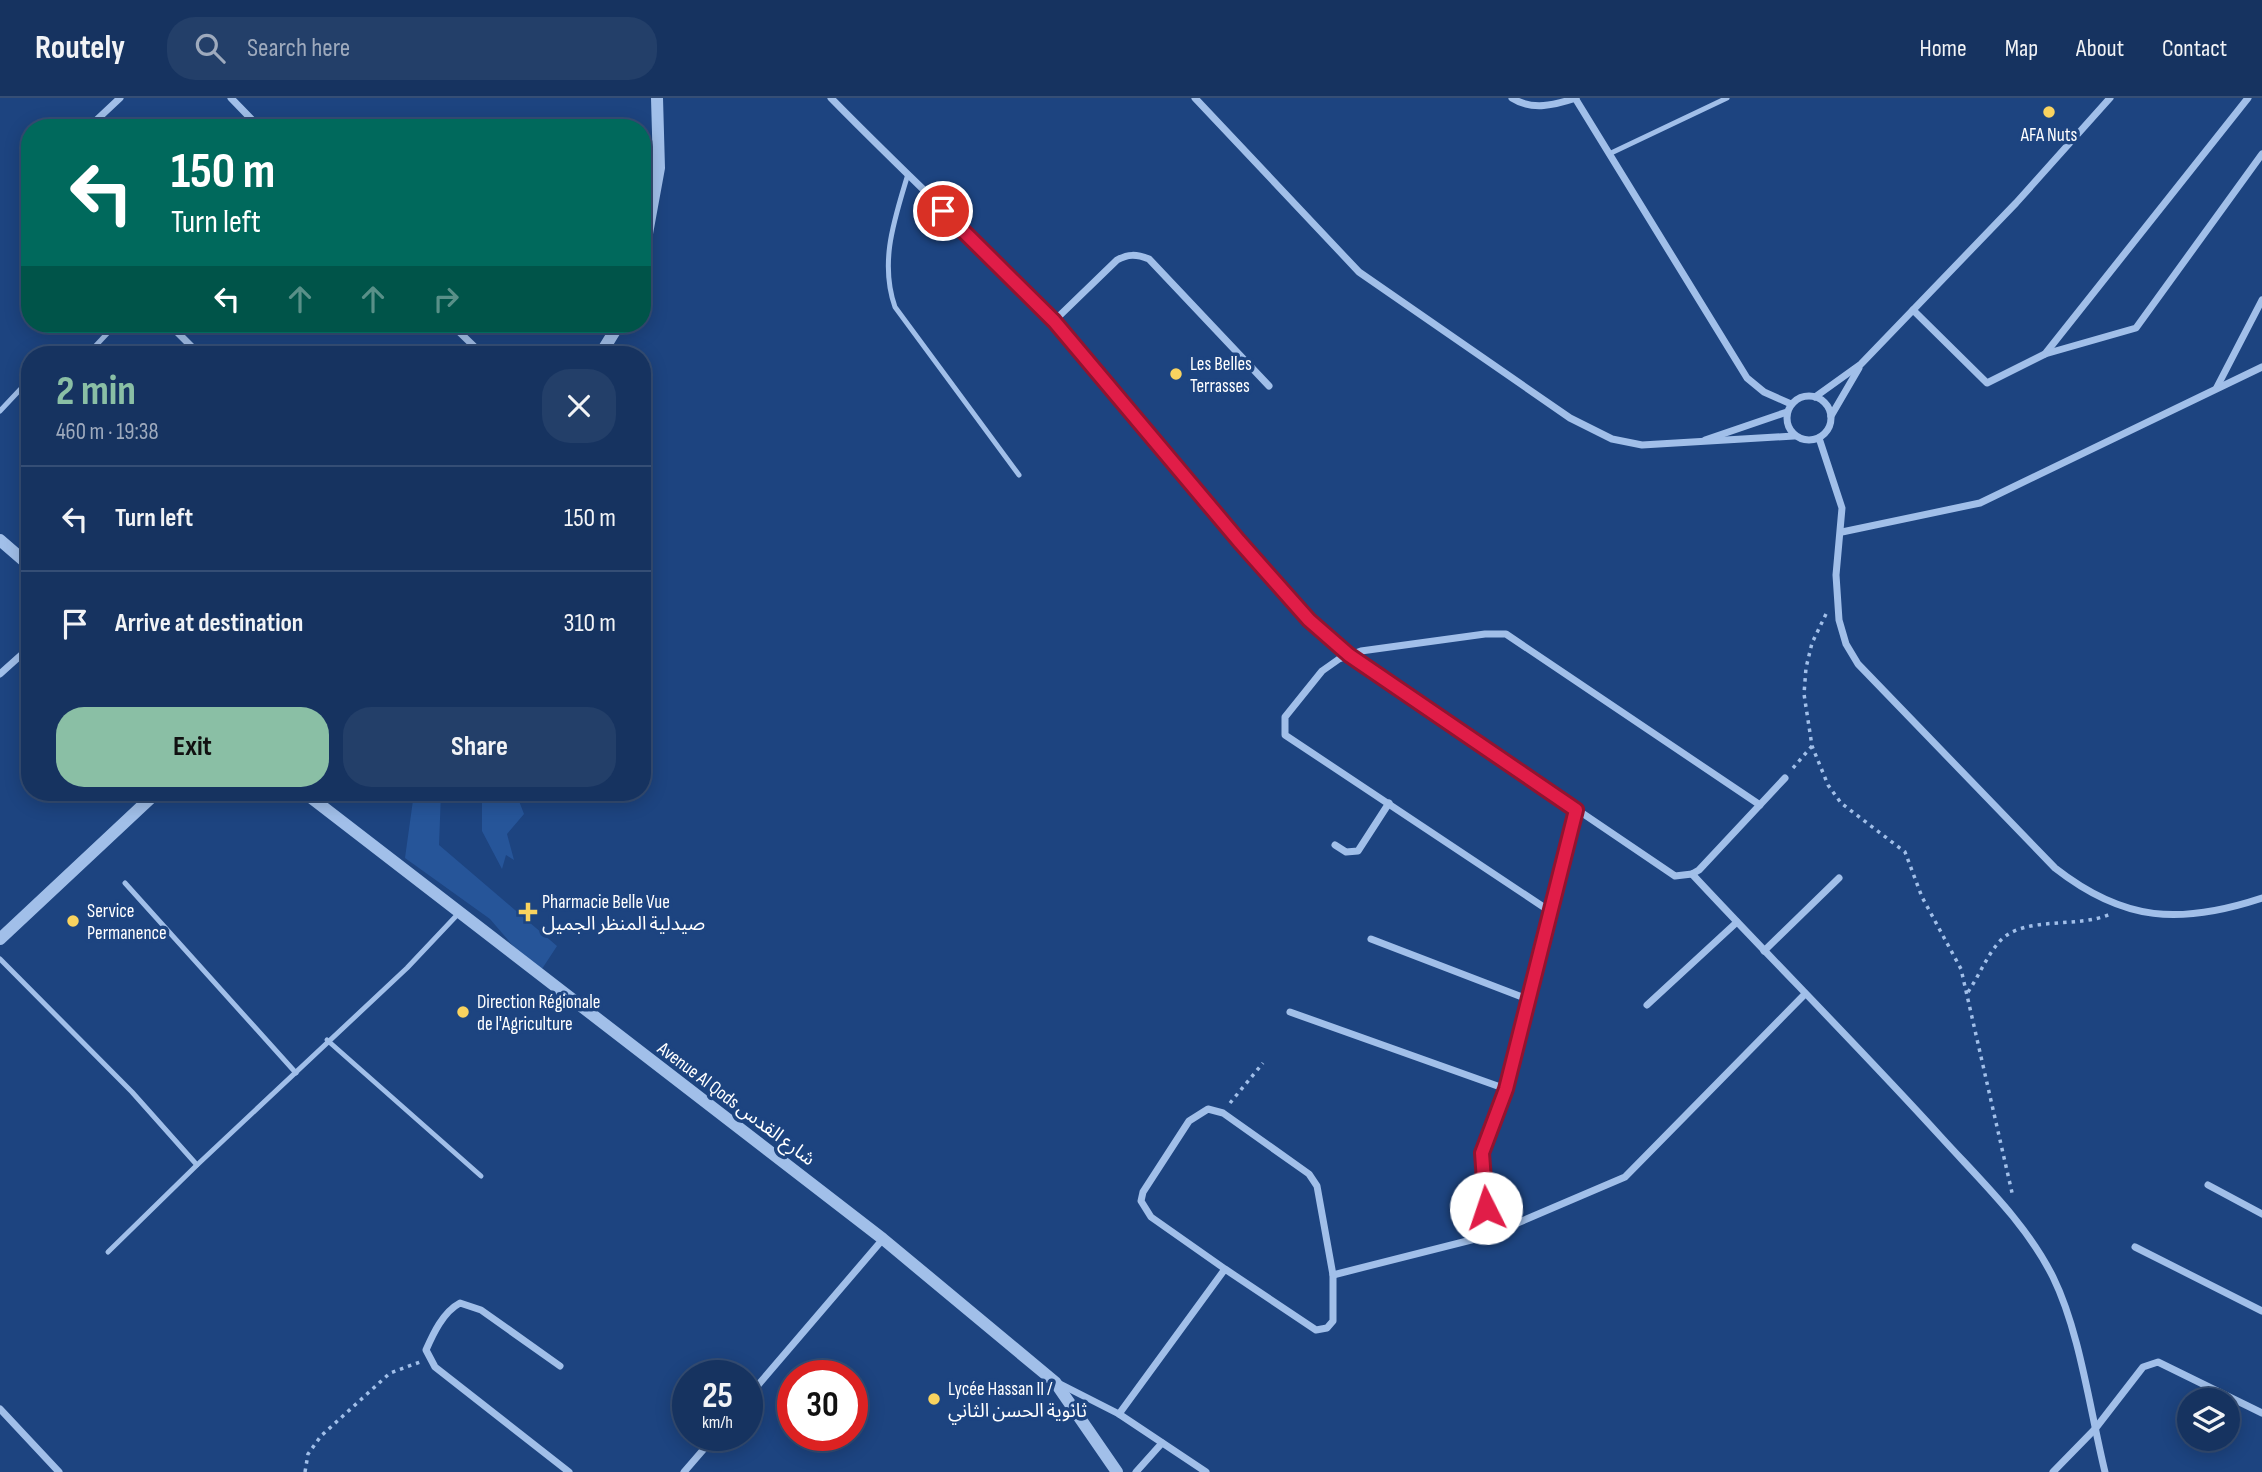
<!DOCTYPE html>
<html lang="en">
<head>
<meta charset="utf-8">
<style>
  :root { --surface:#163360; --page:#233f69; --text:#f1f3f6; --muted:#9eaabd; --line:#354e75; --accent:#8abfa5 }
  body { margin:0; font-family:"Sofia Sans Condensed","Noto Sans Arabic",sans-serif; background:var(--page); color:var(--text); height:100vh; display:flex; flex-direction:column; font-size:26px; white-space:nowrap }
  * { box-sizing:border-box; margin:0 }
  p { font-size:23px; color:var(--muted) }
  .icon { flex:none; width:38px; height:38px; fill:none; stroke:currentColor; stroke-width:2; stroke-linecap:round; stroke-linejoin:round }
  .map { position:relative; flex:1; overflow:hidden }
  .details { position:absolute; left:21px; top:248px; width:630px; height:455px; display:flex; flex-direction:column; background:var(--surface); border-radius:28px; box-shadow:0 4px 18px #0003,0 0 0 2px var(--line) }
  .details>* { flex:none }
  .guide { position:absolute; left:21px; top:21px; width:630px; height:214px; border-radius:28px; box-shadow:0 4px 18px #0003,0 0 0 2px var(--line); background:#00695c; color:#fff; overflow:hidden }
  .tools { position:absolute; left:2177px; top:1290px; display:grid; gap:14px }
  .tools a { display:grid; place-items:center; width:63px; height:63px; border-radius:50%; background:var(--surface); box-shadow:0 4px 18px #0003,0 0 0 2px var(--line); font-size:35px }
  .speed { position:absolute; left:672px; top:1262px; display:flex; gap:14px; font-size:35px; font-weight:700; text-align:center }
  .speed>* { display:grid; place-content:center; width:91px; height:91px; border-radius:50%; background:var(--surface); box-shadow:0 4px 18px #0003,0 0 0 2px var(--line); line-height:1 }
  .speed small { font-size:18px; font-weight:400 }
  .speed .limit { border:10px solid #d22; background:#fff; color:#111 }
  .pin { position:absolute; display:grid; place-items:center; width:60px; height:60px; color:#fff; margin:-30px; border:4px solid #fff; border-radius:50%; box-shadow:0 2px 7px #0007 }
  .me { position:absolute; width:77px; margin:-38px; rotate:356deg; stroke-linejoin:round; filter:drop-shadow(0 0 5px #0008) }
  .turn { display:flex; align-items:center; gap:24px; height:147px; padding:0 35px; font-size:32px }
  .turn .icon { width:91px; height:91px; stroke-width:2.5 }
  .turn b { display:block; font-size:49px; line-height:60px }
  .lanes { display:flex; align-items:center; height:66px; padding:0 35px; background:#0003; justify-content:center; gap:35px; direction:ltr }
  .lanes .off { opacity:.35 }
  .round { display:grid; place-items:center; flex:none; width:74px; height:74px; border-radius:28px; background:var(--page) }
  .headline { display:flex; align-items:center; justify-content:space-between; height:119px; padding:0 35px }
  h1 { font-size:42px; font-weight:700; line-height:52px; color:var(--accent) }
  .action { display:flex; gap:14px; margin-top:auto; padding:14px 35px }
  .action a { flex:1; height:80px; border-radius:28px; background:var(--accent); color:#111; font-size:28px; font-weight:700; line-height:80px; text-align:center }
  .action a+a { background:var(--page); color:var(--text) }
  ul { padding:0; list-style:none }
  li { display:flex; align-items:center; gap:21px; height:105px; padding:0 35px; border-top:2px solid var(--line) }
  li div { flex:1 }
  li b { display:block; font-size:26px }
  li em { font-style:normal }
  header { display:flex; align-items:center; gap:42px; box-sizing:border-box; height:98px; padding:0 35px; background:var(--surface); border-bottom:2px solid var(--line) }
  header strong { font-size:33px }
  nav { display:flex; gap:38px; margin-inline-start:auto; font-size:24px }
  .search { width:490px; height:63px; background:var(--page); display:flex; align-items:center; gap:18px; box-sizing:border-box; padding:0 24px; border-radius:28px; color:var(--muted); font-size:26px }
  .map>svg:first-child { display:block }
  .green { fill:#265599 }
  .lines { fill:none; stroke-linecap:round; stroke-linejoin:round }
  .path { stroke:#a1bfe9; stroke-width:3.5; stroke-dasharray:3.5 5; stroke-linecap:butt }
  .service { stroke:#a1bfe9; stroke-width:5 }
  .minor { stroke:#a1bfe9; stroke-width:7 }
  .tertiary { stroke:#a1bfe9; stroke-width:12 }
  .route-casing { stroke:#92132f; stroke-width:18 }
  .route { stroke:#e11d48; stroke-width:12 }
  .poi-dot { fill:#f9d35f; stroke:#1d4480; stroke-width:2.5 }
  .labels { text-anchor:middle; stroke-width:7; stroke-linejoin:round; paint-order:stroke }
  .poi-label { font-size:19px; fill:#fff; stroke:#1d4480; text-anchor:start }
  .street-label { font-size:19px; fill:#fff; stroke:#1d4480 }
</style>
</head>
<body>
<header>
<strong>Routely</strong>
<div class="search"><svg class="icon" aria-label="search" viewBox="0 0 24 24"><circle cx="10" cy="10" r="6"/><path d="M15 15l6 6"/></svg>Search here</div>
<nav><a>Home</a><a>Map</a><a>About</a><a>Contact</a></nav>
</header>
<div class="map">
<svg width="2262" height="1374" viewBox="0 0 2262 1374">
  <rect width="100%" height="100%" fill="#1d4480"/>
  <g class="green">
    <polygon points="414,695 441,695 439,747 557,848 538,877 490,821 405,760"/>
    <polygon points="482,695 516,695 524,716 507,736 514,762 506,757 502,771 482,733"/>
  </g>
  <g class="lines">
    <g class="path">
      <polyline points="1826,516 1812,545 1806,570 1804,596 1812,648 1828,687 1841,705 1905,754 1922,799 1961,871 2013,1099"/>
      <polyline points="1793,670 1812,648"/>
      <path d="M 1968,894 C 1979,878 1987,857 2000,843 C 2024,817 2078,831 2110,816"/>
      <polyline points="1230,1005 1263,965"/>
      <polyline points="305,1374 308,1356 321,1338 390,1275 420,1264"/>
    </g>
    <g class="service">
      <polyline points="1609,56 1727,0"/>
      <path d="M 908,76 C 895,120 879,163 895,209 L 1019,377"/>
      <polyline points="87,257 116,226"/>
      <polyline points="0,313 30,281"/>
      <polyline points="125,785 296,975"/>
      <polyline points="0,861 132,994 197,1067 407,870 458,816"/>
      <polyline points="327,942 481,1078"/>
      <polyline points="108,1154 197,1067"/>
    </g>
    <g class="minor">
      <polyline points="231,0 260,30"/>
      <path d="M 831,0 C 916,87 1007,168 1087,260 C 1174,359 1249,469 1349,557 L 1675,778 L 1692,776 L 1699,772 L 1785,680"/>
      <polyline points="1195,0 1359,174 1570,320 1612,341 1642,347 1794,338"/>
      <path d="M 1512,0 C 1532,13 1555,7 1576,0"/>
      <polyline points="1575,0 1747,280 1764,294 1791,306"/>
      <polyline points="88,30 120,0"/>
      <polyline points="1913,212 1987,285 2045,256 2248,0"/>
      <path d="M 1054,223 L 1117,162 C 1128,156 1136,156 1149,161 L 1269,288"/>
      <polyline points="169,226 200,257"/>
      <polyline points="451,226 483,257"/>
      <polyline points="2045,256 2136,230 2262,56"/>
      <polyline points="2217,289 2262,202"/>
      <circle cx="1809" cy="320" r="22"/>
      <polyline points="1815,299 1861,266 2016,105 2110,0"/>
      <polyline points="1831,318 1859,270"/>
      <path d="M 1819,340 L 1842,410 L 1836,477 L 1839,522 L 1846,546 L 1858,566 L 2055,770 C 2124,824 2180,827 2262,800"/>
      <polyline points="1705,342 1787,314"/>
      <polyline points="1842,434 1980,405 2262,269"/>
      <polyline points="0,576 30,549"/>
      <polyline points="1335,747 1346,754 1358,753 1389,705"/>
      <path d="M 1692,776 C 1774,864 1859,949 1941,1039 C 1981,1083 2026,1125 2053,1179 C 2080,1234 2090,1313 2105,1374"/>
      <polyline points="1551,814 1285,637 1285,619 1322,573 1339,561 1361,553 1485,536 1506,536 1760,707"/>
      <polyline points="1371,841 1530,902"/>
      <polyline points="1764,853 1839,780"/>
      <polyline points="1647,907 1737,824"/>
      <polyline points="1290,914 1506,991"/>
      <polyline points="2208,1087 2262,1116"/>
      <polyline points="1487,1138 1482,1055 1506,991 1576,712"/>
      <polyline points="2135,1149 2262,1213"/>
      <polyline points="1333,1177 1487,1138 1625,1079 1804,897"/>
      <path d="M 560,1268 L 481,1212 L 460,1205 C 443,1214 433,1236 426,1252 L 435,1269 L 569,1374"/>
      <polyline points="1060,1286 1119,1316 1206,1374"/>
      <polyline points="747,1300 883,1141"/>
      <polyline points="0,1311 59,1374"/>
      <polyline points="1119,1316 1225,1171 1316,1232 1327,1230 1333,1223 1333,1177 1317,1088 1309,1076 1223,1015 1208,1011 1189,1023 1143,1094 1141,1103 1151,1119 1225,1171"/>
      <polyline points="684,1374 716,1337"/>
      <polyline points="1136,1374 1162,1345"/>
      <polyline points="2053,1374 2095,1331 2143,1269 2158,1264 2262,1315"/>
    </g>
    <g class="tertiary">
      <polyline points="642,163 659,70 657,0"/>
      <polyline points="600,257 619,226"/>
      <polyline points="0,442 30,468"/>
      <polyline points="305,695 883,1141 1055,1284 1117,1374"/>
      <polyline points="0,841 156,695"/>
    </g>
  </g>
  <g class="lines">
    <defs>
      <polyline id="route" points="943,113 1054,223 1239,443 1309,522 1349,557 1576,712 1506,991 1482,1055 1486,1110"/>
    </defs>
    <use href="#route" class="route-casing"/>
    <use href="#route" class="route"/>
  </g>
  <g class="poi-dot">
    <circle cx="2049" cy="14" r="7"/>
    <circle cx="1176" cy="276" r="7"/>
    <path d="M524.5 803.5h7v7h7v7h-7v7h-7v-7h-7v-7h7z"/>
    <circle cx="73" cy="823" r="7"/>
    <circle cx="463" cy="914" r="7"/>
    <circle cx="934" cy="1301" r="7"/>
  </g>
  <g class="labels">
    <g class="poi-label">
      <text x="2049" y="43" text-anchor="middle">AFA Nuts</text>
      <text x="1190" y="272">Les Belles<tspan x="1190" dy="22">Terrasses</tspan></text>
      <text x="542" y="810">Pharmacie Belle Vue<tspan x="542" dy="22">صيدلية المنظر الجميل</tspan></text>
      <text x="87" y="819">Service<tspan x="87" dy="22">Permanence</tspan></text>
      <text x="477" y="910">Direction Régionale<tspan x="477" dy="22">de l'Agriculture</tspan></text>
      <text x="948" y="1297">Lycée Hassan II /<tspan x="948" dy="22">ثانوية الحسن الثاني</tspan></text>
    </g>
    <g class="street-label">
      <text transform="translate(737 1005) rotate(37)" y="7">Avenue Al Qods شارع القدس</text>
    </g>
  </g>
</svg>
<div class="tools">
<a><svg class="icon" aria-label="layers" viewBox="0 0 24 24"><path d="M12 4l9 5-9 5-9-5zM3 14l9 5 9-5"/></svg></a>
</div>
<div class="speed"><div>25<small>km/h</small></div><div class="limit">30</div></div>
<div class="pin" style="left:943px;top:113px;background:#d93025"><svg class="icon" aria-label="arrive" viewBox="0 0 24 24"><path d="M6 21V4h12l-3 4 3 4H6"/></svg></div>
<svg class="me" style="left:1486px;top:1110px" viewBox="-20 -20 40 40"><circle r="19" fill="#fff"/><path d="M0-13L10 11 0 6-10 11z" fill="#e11d48"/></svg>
<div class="guide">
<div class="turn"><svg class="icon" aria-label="left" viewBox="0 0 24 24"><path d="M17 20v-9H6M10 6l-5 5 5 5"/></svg><div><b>150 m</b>Turn left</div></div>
<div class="lanes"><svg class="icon" aria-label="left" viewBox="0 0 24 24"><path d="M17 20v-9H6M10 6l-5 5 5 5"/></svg><svg class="icon off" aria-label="ahead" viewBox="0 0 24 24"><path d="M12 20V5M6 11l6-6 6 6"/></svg><svg class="icon off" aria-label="ahead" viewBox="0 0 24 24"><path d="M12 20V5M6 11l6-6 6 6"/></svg><svg class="icon off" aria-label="right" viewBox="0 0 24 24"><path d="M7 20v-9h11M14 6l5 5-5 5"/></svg></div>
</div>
<section class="details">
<div class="headline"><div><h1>2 min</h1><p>460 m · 19:38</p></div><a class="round"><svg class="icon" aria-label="close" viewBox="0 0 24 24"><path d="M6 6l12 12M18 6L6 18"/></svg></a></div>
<ul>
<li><svg class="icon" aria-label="left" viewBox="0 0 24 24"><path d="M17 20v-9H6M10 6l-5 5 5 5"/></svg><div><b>Turn left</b></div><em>150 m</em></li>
<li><svg class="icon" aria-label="arrive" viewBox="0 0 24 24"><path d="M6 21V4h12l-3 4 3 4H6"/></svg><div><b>Arrive at destination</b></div><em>310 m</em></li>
</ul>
<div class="action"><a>Exit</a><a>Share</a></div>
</section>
</div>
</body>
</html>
